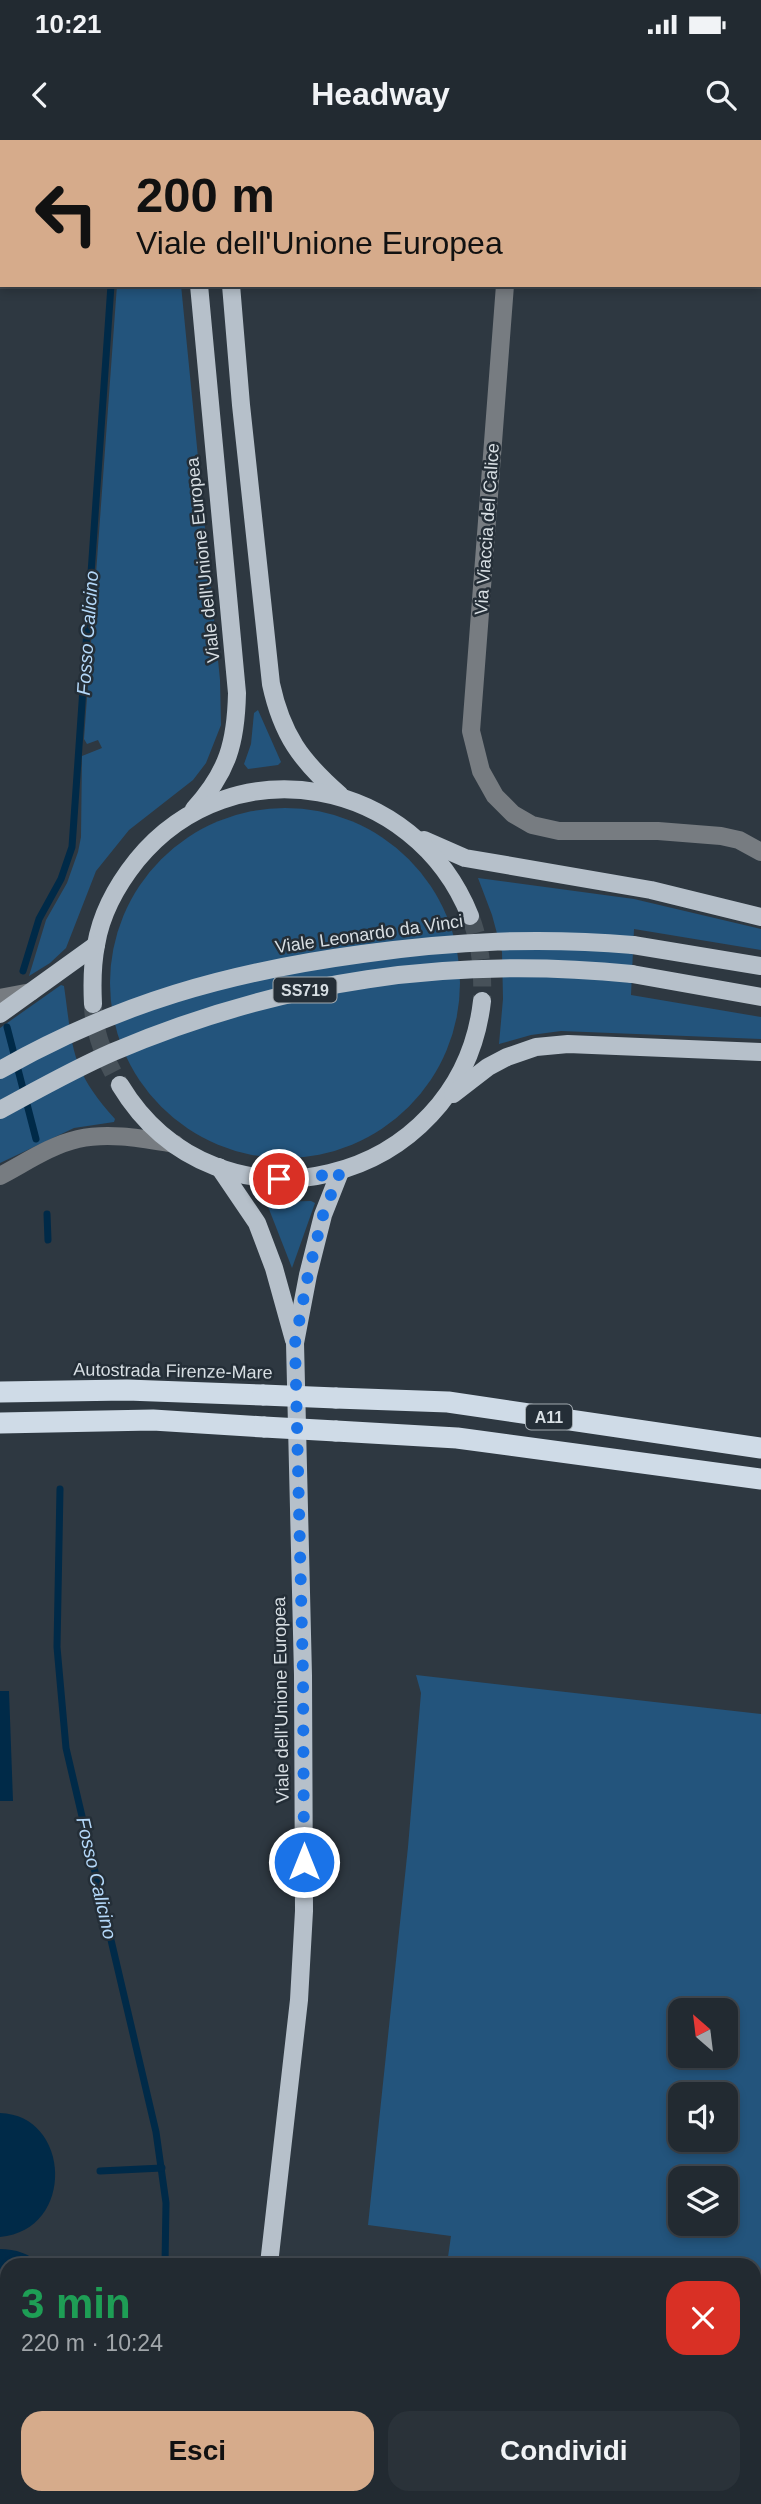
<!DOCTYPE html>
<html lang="it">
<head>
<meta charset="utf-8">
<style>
  :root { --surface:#222a31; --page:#2a3239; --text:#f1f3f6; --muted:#a2a7ab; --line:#3f464d; --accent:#d6ab8b }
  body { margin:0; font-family:Arial,sans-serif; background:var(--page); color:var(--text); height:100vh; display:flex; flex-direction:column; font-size:26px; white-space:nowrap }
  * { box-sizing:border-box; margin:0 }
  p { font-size:23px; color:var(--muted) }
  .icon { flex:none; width:38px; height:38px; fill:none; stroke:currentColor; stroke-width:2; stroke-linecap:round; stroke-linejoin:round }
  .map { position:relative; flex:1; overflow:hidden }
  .side { position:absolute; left:0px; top:2118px; width:761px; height:247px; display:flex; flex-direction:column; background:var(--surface); border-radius:21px 21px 0 0; box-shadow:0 4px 10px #0003,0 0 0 2px var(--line) }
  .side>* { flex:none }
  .guide { position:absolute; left:0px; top:0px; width:761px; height:147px; box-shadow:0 4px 10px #0003,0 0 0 2px var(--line); background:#d6ab8b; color:#111; overflow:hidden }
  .needle { width:46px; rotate:332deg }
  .fabs { position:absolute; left:668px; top:1858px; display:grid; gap:14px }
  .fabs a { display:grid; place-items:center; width:70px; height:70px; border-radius:14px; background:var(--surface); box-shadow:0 4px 10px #0003,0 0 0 2px var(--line); font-size:35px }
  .pin { position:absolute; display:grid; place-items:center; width:60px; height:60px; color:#fff; margin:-30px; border:4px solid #fff; border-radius:50%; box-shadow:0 2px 7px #0007 }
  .me { position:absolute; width:77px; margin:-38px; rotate:0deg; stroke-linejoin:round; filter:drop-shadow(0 0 5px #0008) }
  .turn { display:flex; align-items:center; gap:24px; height:147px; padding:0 21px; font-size:32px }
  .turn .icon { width:91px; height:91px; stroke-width:2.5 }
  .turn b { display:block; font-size:49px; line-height:60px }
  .round { display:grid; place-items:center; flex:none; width:74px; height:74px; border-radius:21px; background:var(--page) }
  .summary { display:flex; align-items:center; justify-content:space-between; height:119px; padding:0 21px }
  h1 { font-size:42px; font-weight:700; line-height:52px; color:#1e9e55 }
  .action { display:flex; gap:14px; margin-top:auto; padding:14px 21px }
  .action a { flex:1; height:80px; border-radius:21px; background:var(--accent); color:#111; font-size:28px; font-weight:700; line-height:80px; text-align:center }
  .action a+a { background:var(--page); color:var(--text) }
  .status { display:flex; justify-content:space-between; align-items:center; height:49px; padding:0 35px; background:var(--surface); direction:ltr }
  .status svg { height:19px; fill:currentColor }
  header { display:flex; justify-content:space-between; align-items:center; height:91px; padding:0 21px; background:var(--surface); font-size:32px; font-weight:700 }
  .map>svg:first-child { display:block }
  .green { fill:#23547c; fill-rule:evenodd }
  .water { fill:#002a48 }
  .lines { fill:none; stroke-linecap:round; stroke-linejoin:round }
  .stream { stroke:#002a48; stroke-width:7 }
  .major-tunnel { stroke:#475159; stroke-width:18; stroke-dasharray:18 9; stroke-linecap:butt }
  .minor { stroke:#777c81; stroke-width:18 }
  .major { stroke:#b6c0ca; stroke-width:18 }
  .highway { stroke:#cfdbe7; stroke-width:21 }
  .major-bridge { stroke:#b6c0ca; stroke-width:18 }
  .highway-bridge { stroke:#cfdbe7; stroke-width:21 }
  .route { stroke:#1a73e8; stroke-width:12; stroke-dasharray:0 21.6 }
  .labels { text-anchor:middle; stroke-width:5; stroke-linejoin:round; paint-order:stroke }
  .shield { fill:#242e37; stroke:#a1a9af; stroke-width:2 }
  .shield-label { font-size:16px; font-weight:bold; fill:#d7dee3 }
  .street-label { font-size:18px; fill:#d7dee3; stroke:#242e37 }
  .water-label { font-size:19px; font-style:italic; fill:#b4d8f9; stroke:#242e37 }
</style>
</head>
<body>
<div class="status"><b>10:21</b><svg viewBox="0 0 49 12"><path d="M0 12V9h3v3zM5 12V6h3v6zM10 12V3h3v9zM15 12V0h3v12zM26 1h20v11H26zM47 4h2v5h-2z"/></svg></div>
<header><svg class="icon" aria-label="back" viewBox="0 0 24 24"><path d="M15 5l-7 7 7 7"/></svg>Headway<svg class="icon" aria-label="search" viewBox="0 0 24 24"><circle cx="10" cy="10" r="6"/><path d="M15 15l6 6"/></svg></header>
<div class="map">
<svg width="761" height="2364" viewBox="0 0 761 2364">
  <rect width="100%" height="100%" fill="#2e3841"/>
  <g class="green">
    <polygon points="117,145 181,145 220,540 221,585 206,623 193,640 129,690 96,731 66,808 50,823 29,836 46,780 67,743 78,712 81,697 82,616 102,608 98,600 87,604 84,599"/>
    <polygon points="258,570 281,622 278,625 248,629 244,624 251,604 254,573"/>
    <circle cx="285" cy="843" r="175"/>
    <polygon points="478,738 634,759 761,789 761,810 634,789 631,855 761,877 761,899 561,891 531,895 499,904 503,859 502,812 492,775"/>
    <path d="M 61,845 L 64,846 C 73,909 70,929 115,979 L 114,982 L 74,988 L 0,1023 L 0,888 Z"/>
    <polygon points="311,1061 315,1063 292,1128 267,1064 268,1062"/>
    <path d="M 416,1535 L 761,1574 L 761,2188 L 754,2187 L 754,2124 L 447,2124 L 451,2096 L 368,2085 L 408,1707 L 421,1553 ZM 681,1871 L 726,1871 L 726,1916 L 681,1916 ZM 681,1955 L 726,1955 L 726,2000 L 681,2000 ZM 681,2039 L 726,2039 L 726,2084 L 681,2084 Z"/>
  </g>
  <g class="water">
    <polygon points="0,1551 9,1551 13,1661 0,1661"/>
    <path d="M 0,1973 C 71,1975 76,2090 0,2097 Z"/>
    <path d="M 0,2109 C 16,2109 29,2114 41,2124 L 7,2124 L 7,2233 L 0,2233 Z"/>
  </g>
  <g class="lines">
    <g class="stream">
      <polyline points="123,2 123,0"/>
      <polyline points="23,831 39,779 61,739 72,707 111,145"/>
      <polyline points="7,887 36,999"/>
      <polyline points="47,1074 48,1100"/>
      <polyline points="60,1349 57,1507 66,1608 156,1992 166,2063 165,2124"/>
      <polyline points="100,2031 162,2028"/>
      <polyline points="5,2269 7,2270"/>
      <polyline points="143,2364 144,2357"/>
    </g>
    <g class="major-tunnel">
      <path d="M 470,776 C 481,803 483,832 482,861"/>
      <path d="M 93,864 C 93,891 106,922 120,945"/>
    </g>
    <g class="minor">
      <polyline points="516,2 516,0"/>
      <polyline points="505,145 471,591 481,631 495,656 513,674 532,685 559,691 658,691 721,696 739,700 761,712"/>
      <polyline points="0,858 31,852"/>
      <path d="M 0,1036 C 25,1023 51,1005 78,999 C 110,992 144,999 175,1004"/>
    </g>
    <g class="major">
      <polyline points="199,2 199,0"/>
      <polyline points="232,2 232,0"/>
      <path d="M 231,145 L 241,265 L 271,544 C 282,595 301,621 340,655"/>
      <path d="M 194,669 C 228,632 236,602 237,553 L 199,145"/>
      <polyline points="424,700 465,718 651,750 761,777"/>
      <polyline points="633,805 761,826"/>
      <polyline points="632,834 761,857"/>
      <path d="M 93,864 C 92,844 92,825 96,805 C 101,774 117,745 137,720 C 233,603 415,638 470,776"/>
      <polyline points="0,874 96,805"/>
      <path d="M 120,945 C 218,1107 461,1046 482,861"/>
      <polyline points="453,954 488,927 507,917 536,907 568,904 761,912"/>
      <polyline points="219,1027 257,1083 274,1128 294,1200"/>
      <polyline points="269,2124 299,1860 304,1771 303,1535 295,1203 308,1135 323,1075 340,1032"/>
      <polyline points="242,2364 242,2357"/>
    </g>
    <g class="highway">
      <polyline points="0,1252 127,1250 263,1255"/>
      <polyline points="336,1258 448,1262 761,1308"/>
      <polyline points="0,1283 153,1280 264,1287"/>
      <polyline points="336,1291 457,1298 761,1339"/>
    </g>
    <g class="major-bridge">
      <path d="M 0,930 C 118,863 229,832 362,814 C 455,801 540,797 633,805"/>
      <path d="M 0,970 C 37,950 74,929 113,912 C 282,840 450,816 632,834"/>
    </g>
    <g class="highway-bridge">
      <polyline points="263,1255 336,1258"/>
      <polyline points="264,1287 336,1291"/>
    </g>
  </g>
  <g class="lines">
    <polyline class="route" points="279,1039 310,1038 340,1032 323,1075 308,1135 295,1203 303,1535 304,1722"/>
  </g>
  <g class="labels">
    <g class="shield">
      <rect x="273.5" y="837.5" width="63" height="25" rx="5"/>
      <rect x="526" y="1264.5" width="46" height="25" rx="5"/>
    </g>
    <g class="shield-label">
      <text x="305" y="856">SS719</text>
      <text x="549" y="1283">A11</text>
    </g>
    <g class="street-label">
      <text transform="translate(487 389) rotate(-86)" y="6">Via Viaccia del Calice</text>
      <text transform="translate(203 420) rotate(-96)" y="6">Viale dell'Unione Europea</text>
      <text transform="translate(369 794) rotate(-8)" y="6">Viale Leonardo da Vinci</text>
      <text transform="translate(173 1231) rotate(1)" y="6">Autostrada Firenze-Mare</text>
      <text transform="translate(281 1560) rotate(-91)" y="6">Viale dell'Unione Europea</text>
    </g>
    <g class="water-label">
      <text transform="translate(87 493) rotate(-86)" y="7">Fosso Calicino</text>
      <text transform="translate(97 1738) rotate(77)" y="7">Fosso Calicino</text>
    </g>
  </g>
</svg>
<div class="fabs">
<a><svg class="needle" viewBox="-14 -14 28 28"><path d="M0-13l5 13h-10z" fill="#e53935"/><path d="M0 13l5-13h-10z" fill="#a2a7ab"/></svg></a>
<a><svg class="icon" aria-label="sound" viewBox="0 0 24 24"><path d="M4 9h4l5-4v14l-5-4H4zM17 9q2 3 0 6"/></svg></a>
<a><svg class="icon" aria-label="layers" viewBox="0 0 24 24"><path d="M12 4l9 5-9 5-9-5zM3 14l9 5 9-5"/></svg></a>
</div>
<div class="pin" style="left:279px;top:1039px;background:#d93025"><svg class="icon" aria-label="arrive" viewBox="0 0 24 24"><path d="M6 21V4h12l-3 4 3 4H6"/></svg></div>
<svg class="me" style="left:304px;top:1722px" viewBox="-20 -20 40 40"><circle r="17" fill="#1a73e8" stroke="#fff" stroke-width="3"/><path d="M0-11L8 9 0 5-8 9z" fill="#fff"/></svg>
<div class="guide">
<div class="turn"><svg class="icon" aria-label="left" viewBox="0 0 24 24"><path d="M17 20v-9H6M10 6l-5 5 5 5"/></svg><div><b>200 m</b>Viale dell'Unione Europea</div></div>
</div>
<section class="side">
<div class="summary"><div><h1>3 min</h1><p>220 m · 10:24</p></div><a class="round" style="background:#d93025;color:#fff"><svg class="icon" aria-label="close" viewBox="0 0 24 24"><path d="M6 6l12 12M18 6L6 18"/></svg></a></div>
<div class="action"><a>Esci</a><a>Condividi</a></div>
</section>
</div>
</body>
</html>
